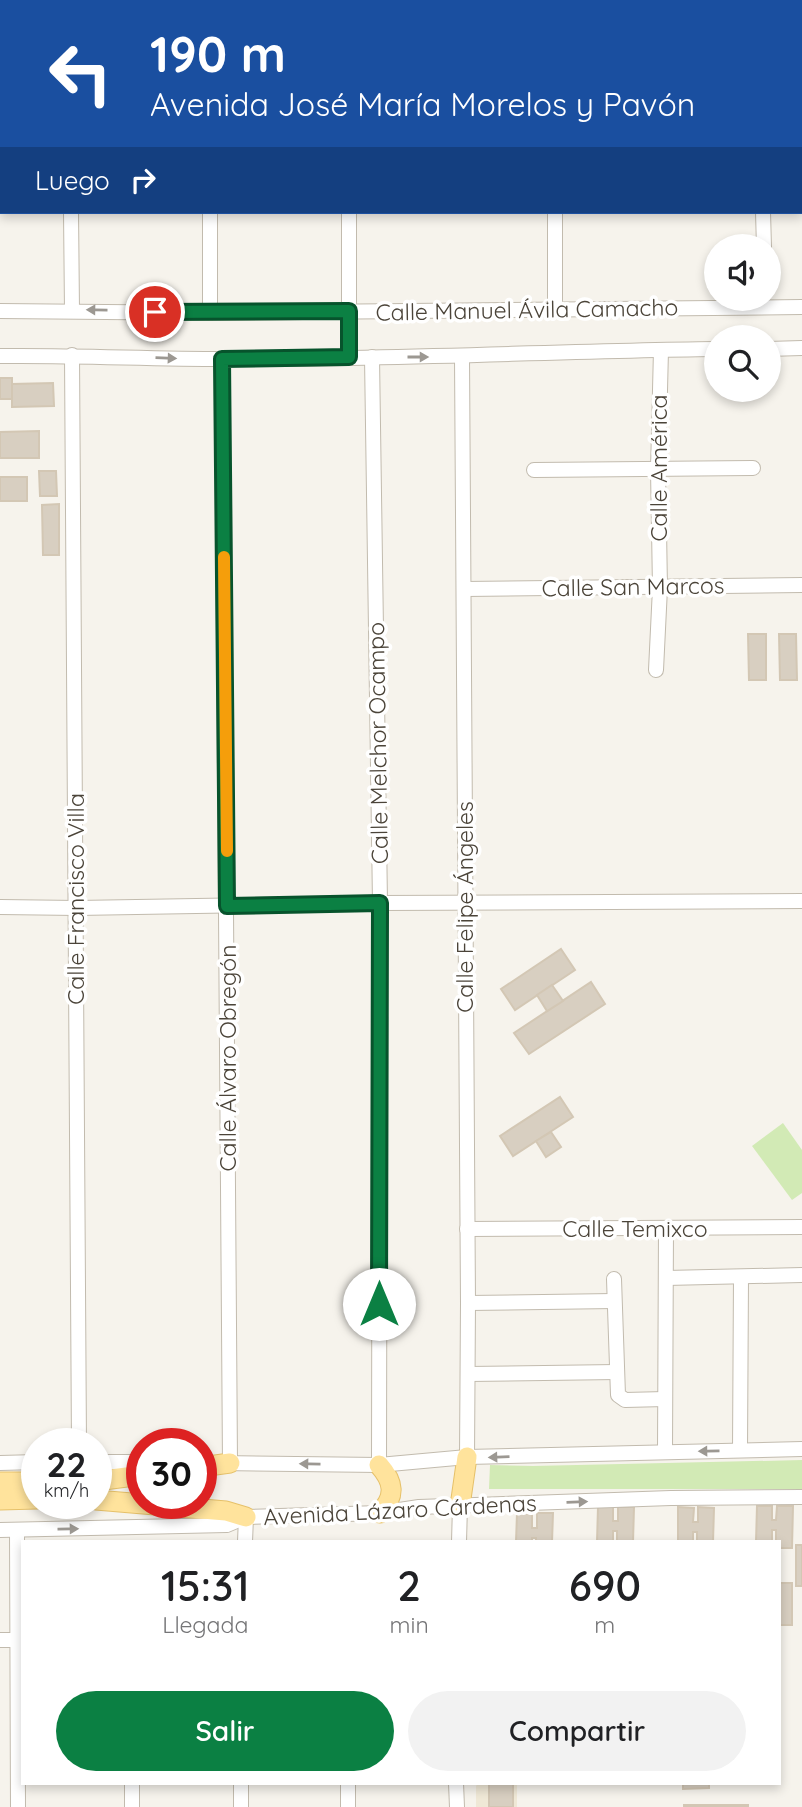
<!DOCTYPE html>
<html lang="es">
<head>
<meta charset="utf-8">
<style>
  :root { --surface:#fff; --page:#f2f2f2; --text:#202124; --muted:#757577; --accent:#0b8043 }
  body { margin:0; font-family:Quicksand,sans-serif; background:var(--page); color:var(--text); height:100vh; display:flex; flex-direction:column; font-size:26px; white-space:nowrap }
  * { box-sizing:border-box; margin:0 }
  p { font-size:23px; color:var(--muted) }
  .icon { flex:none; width:38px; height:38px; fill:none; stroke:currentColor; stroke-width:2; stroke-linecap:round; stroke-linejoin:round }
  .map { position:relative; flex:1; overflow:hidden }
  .details { position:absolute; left:21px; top:1540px; width:760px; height:245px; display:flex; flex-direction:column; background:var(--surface); border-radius:0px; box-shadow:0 4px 10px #0003 }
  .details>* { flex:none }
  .hud { position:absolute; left:0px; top:0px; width:803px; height:214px; box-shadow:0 4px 10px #0003; background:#1a4fa0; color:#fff; overflow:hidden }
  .buttons { position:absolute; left:704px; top:234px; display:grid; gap:14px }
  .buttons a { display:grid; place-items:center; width:77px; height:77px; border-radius:50%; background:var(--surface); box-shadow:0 4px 10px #0003; font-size:35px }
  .speed { position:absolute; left:21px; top:1428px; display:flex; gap:14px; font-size:35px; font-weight:700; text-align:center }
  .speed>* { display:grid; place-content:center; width:91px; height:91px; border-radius:50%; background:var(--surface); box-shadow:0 4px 10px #0003; line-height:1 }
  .speed small { font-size:18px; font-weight:400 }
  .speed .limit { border:10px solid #d22; background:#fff; color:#111 }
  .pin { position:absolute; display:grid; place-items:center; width:60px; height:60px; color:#fff; margin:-30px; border:4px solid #fff; border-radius:50%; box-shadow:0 2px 7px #0007 }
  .me { position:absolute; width:77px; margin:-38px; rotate:0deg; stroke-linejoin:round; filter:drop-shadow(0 0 5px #0008) }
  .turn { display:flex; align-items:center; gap:24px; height:147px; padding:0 35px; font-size:32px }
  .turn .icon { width:91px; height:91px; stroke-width:2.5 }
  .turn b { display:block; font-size:49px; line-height:60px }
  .then { display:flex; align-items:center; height:66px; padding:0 35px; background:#0003; gap:14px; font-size:26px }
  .eta { display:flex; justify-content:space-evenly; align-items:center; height:119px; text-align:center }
  .eta b { font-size:42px; font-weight:600; line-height:49px }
  .cta { display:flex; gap:14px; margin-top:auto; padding:14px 35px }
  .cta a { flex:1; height:80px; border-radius:42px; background:var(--accent); color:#fff; font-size:28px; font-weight:600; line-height:80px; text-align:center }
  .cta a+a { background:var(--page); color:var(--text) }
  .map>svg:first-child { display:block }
  .education { fill:#efe8d6 }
  .green { fill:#d2eab5 }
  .building { fill:#d8cfc1; stroke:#d3c7b4; stroke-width:2 }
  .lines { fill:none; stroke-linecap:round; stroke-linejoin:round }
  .minor-casing { stroke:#c2bbae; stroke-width:16 }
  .major-casing { stroke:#e6c16a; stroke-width:21 }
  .minor { stroke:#fff; stroke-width:14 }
  .major { stroke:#ffe39c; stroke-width:19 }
  .oneway { fill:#9c9892 }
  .route-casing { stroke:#07532c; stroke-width:18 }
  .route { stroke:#0b8043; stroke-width:12 }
  .slow { stroke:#f59e0b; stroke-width:12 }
  .labels { text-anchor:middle; stroke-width:7; stroke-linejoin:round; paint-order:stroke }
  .street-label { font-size:23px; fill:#4b4439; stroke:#fff }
</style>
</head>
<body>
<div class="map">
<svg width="802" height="1807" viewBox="0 0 802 1807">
  <rect width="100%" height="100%" fill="#f6f3ec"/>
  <polygon class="education" points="478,1783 517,1783 517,1807 476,1807 476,1786"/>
  <g class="green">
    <polygon points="783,1123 802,1150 802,1193 792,1200 752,1146"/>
    <polygon points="802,1460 802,1489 489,1489 490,1465 533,1466"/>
  </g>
  <g class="building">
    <rect x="0" y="378" width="12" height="21"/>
    <polygon points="53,383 54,406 12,407 12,384"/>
    <polygon points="39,431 39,458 0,458 0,432"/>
    <polygon points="39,471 56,471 57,496 40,496"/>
    <rect x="0" y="477" width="27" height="24"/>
    <polygon points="59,504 59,555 43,555 42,505"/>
    <polygon points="748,634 766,634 766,680 749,680"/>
    <polygon points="779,634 796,634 797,680 780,680"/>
    <polygon points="561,949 575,970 515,1010 501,989"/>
    <polygon points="591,982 605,1004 529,1054 514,1033"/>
    <polygon points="552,985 563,1001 547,1011 537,995"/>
    <polygon points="560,1097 573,1117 513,1156 500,1136"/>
    <polygon points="551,1132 561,1147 546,1157 536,1141"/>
    <polygon points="757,1506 772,1506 772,1520 776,1520 777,1506 793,1506 792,1548 779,1548 779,1542 776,1542 776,1530 772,1530 772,1542 756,1542"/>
    <polygon points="598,1507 613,1507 613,1521 618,1521 618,1507 634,1507 633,1542 617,1542 617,1531 613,1531 613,1542 597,1542"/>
    <polygon points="678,1507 694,1508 693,1522 698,1522 698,1507 714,1508 713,1542 697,1542 697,1532 693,1532 693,1542 678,1542"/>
    <polygon points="517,1513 532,1514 532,1528 537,1528 537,1513 553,1513 552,1542 536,1542 536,1538 532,1538 532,1542 516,1542"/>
    <rect x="796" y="1545" width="6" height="41"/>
    <rect x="779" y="1583" width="13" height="42"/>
    <rect x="489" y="1783" width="24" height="24"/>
    <polygon points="683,1783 709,1783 709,1788 683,1789"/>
    <rect x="684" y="1805" width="64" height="2"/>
  </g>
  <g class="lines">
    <defs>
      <g id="minor">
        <polyline points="70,0 70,2"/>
        <polyline points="208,0 208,2"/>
        <polyline points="347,0 347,2"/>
        <polyline points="634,0 634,2"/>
        <polyline points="441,2 441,0"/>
        <polyline points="71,212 72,310"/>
        <polyline points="210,212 210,313"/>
        <polyline points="349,212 349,357"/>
        <polyline points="555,212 555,310"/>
        <polyline points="763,212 764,247"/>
        <polyline points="0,311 210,313 802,307"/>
        <polyline points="768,349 802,348"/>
        <polyline points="72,355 79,1444"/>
        <path d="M 0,356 C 74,355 148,359 223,359 C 387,360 551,351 716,349"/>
        <polyline points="372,357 380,903 379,1465"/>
        <polyline points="462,357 468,1303 467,1457"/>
        <polyline points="222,359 230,1463"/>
        <polyline points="534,470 753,468"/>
        <polyline points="464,589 802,585"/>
        <polyline points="656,670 660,588 658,470 661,350"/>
        <polyline points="0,907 77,908 380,903 802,901"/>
        <polyline points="467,1229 802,1227"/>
        <polyline points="666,1278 802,1275"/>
        <polyline points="614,1279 618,1395 625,1400 665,1399"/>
        <polyline points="468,1303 614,1301"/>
        <polyline points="468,1374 617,1372"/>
        <polyline points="740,1450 741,1277"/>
        <polyline points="665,1452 666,1229"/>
        <polyline points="96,1462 142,1462"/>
        <polyline points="0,1463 37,1462"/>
        <polyline points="220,1463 379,1465 467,1457 802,1449"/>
        <polyline points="0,1530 227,1525 246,1517 380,1513 419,1507 671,1498 802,1497"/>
        <polyline points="17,1530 18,1807"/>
        <polyline points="245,1542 246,1517"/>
        <polyline points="459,1542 460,1506"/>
        <polyline points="0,1640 23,1640"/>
        <polyline points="132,1783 132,1807"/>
        <polyline points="241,1783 241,1807"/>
        <polyline points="348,1783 348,1807"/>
        <polyline points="456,1783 457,1807"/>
      </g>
      <g id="major">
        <path d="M 379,1465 C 394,1482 396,1496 380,1513"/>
        <polyline points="201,1467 230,1463"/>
        <polyline points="96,1481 142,1475"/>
        <polyline points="0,1482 37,1482"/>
        <polyline points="0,1500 37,1499"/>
        <polyline points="96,1500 226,1511 246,1517"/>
        <polyline points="460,1506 467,1457"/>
      </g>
    </defs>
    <use href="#minor" class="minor-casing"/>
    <use href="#major" class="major-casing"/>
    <use href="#minor" class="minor"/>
    <use href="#major" class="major"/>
  </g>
  <defs><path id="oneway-solid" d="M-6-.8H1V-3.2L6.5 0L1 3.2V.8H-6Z" transform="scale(1.75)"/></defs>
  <g class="oneway">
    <use href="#oneway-solid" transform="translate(97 310) rotate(-179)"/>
    <use href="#oneway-solid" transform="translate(418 357)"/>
    <use href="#oneway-solid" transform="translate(166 358) rotate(2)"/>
    <use href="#oneway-solid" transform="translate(709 1451) rotate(179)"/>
    <use href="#oneway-solid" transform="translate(499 1457) rotate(178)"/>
    <use href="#oneway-solid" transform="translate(310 1464) rotate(-179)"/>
    <use href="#oneway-solid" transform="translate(577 1502) rotate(-2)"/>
    <use href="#oneway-solid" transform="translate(68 1529) rotate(-1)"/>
  </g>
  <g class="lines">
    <defs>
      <polyline id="route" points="155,312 349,311 349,357 222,359 227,906 380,903 379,1304"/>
    </defs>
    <use href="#route" class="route-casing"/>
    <use href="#route" class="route"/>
    <polyline class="slow" points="224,557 227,851"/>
  </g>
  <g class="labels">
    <g class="street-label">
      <text transform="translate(527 310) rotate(-1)" y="8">Calle Manuel Ávila Camacho</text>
      <text transform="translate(659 468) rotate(-90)" y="8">Calle América</text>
      <text transform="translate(633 587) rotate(-1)" y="8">Calle San Marcos</text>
      <text transform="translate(378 743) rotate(-91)" y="8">Calle Melchor Ocampo</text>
      <text transform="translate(76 899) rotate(-90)" y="8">Calle Francisco Villa</text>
      <text transform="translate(465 907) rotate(-90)" y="8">Calle Felipe Ángeles</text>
      <text transform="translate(228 1058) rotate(-90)" y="8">Calle Álvaro Obregón</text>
      <text x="635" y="1237">Calle Temixco</text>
      <text transform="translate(400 1510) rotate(-3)" y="8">Avenida Lázaro Cárdenas</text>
    </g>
  </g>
</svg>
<div class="buttons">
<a><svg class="icon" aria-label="sound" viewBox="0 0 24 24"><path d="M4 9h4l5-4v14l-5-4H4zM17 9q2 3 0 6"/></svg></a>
<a><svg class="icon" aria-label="search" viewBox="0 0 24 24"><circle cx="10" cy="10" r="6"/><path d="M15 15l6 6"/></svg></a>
</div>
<div class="speed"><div>22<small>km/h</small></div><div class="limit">30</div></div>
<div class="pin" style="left:155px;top:312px;background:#d93025"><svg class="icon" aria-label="arrive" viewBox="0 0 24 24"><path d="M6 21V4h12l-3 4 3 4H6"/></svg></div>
<svg class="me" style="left:379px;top:1304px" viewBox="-20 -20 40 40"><circle r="19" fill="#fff"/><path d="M0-13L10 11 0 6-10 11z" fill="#0b8043"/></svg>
<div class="hud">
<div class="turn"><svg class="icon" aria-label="left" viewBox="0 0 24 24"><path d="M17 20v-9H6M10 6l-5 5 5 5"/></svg><div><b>190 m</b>Avenida José María Morelos y Pavón</div></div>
<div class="then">Luego<svg class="icon" aria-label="right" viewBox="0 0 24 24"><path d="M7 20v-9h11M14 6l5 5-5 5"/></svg></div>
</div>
<section class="details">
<div class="eta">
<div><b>15:31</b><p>Llegada</p></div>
<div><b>2</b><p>min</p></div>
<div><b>690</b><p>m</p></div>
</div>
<div class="cta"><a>Salir</a><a>Compartir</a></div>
</section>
</div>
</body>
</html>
